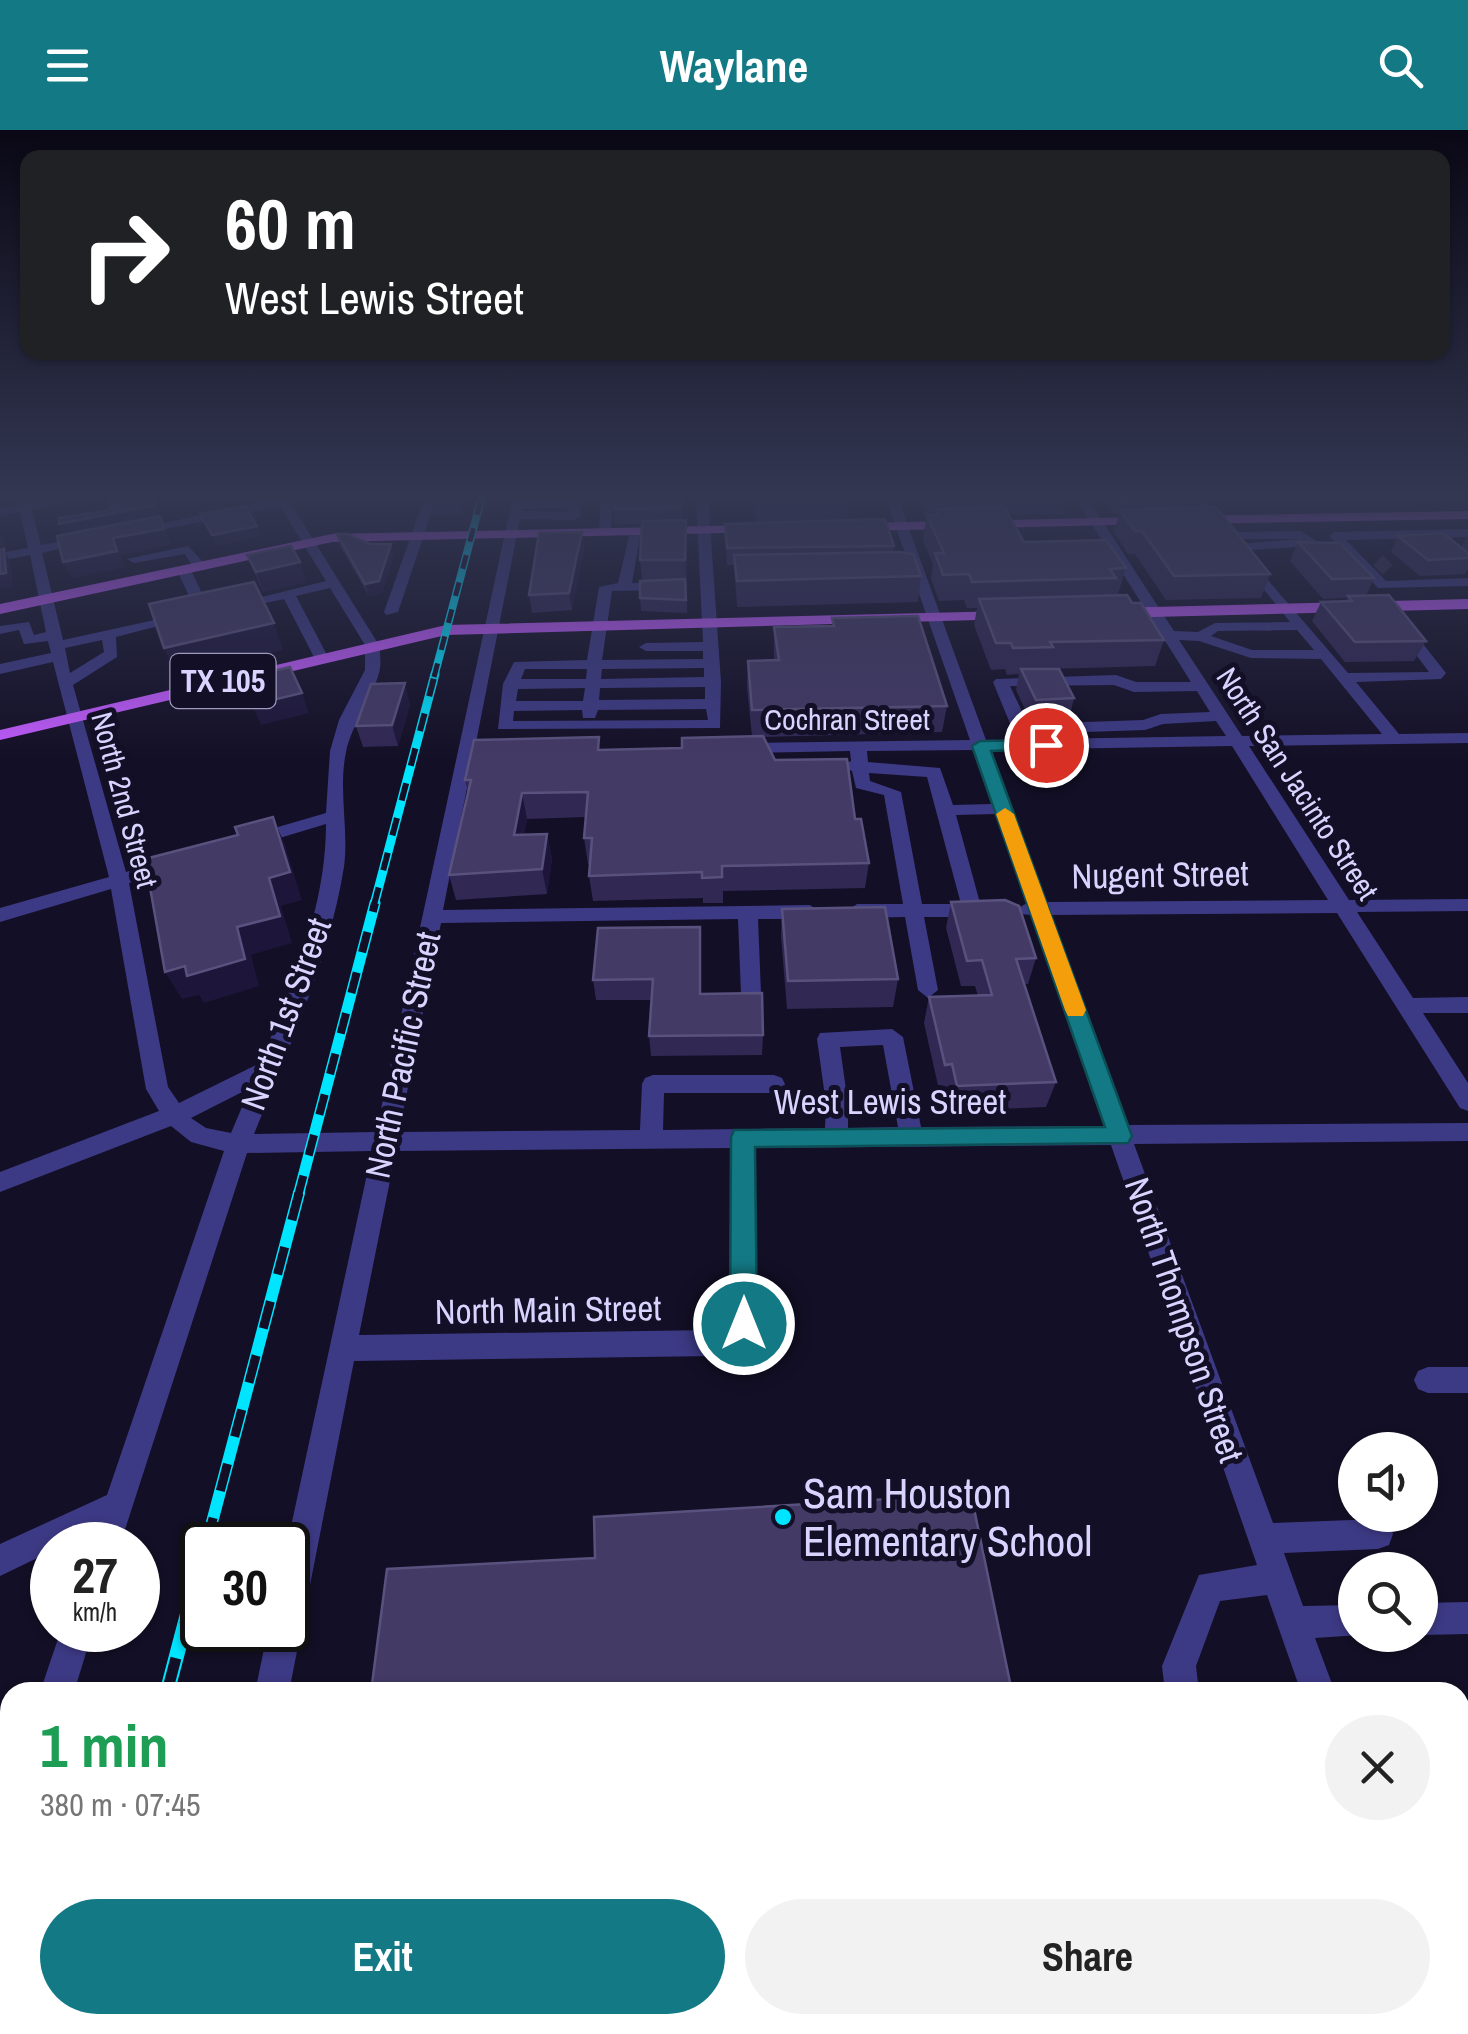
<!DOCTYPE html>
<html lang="en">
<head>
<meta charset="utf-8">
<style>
  :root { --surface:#fff; --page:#f2f2f2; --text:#222; --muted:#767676; --accent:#137a85 }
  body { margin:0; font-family:"Archivo Narrow",sans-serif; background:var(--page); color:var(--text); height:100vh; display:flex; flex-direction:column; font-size:38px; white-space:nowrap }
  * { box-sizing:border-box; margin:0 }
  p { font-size:32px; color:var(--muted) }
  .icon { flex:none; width:55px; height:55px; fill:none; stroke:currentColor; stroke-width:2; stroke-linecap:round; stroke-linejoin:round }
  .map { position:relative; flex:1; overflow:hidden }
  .panel { position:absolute; left:0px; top:1552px; width:1470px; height:352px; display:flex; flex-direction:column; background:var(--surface); border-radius:30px 30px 0 0; box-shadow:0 2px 8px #0004 }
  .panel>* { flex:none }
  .banner { position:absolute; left:20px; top:20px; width:1430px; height:210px; border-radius:20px; box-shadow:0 2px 8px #0004; background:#202124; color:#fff; overflow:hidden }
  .tools { position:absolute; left:1338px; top:1302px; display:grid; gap:20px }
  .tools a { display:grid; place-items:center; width:100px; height:100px; border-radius:50%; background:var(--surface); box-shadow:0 2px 8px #0004; font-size:50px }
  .speed { position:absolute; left:30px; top:1392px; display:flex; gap:20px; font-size:50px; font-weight:700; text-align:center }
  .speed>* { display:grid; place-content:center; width:130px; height:130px; border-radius:50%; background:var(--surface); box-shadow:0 2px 8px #0004; line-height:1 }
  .speed small { font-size:25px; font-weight:400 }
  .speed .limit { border:5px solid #111; border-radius:15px; background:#fff; color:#111 }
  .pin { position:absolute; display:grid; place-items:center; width:85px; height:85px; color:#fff; margin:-42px; border:5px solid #fff; border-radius:50%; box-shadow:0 2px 10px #0007 }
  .me { position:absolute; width:110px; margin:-55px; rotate:0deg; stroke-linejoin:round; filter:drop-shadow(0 0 8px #0008) }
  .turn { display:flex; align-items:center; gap:35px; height:210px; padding:0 40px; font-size:45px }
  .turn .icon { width:130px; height:130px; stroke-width:2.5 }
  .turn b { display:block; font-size:70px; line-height:85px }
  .round { display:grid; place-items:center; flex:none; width:105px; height:105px; border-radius:52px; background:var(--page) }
  .summary { display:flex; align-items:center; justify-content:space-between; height:170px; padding:0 40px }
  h1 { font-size:60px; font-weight:700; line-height:75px; color:#1e9e55 }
  .action { display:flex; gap:20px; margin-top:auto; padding:20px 40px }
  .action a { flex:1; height:115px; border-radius:60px; background:var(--accent); color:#fff; font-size:40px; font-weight:700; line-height:115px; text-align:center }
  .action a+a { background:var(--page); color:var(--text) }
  header { display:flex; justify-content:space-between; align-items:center; height:130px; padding:0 40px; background:var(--accent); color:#fff; font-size:45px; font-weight:700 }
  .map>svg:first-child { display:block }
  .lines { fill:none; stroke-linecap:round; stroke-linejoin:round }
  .minor-tunnel { stroke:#312d47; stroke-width:14; stroke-dasharray:14 6; stroke-linecap:butt }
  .path { stroke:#2fb8b0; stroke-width:2.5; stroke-dasharray:2.5 5; stroke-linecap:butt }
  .minor { fill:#3d3a85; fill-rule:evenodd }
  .major { fill:#c25bff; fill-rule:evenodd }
  .rail-far4-casing { stroke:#00e5ff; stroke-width:8 }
  .rail-far3-casing { stroke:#00e5ff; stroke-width:9 }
  .rail-far2-casing { stroke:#00e5ff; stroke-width:11 }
  .rail-far1-casing { stroke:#00e5ff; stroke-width:12 }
  .rail-casing { stroke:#00e5ff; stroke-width:15 }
  .rail-far4 { stroke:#130f26; stroke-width:5; stroke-dasharray:14; stroke-linecap:butt }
  .rail-far3 { stroke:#130f26; stroke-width:6; stroke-dasharray:18; stroke-linecap:butt }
  .rail-far2 { stroke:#130f26; stroke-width:8; stroke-dasharray:21; stroke-linecap:butt }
  .rail-far1 { stroke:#130f26; stroke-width:9; stroke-dasharray:28; stroke-linecap:butt }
  .rail { stroke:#130f26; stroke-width:11; stroke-dasharray:35; stroke-linecap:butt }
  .wall { fill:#312854 }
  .shaded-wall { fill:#1d163a }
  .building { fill:#433a66; stroke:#5a527e; stroke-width:2.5 }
  .route { fill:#137a85; stroke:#0c4f56; stroke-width:2.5 }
  .slow { fill:#f59e0b }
  .poi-dot { fill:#00e5ff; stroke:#130f26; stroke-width:4 }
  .labels { text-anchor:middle; stroke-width:10; stroke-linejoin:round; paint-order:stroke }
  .far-street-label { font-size:30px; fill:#d9d4ff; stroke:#130f26 }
  .shield { fill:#130f26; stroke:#9e99be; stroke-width:2.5 }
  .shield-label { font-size:32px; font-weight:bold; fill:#d9d4ff }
  .street-label { font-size:35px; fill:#d9d4ff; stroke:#130f26 }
  .near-poi-label { font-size:42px; fill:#d9d4ff; stroke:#130f26; text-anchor:start }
</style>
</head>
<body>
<header><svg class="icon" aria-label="menu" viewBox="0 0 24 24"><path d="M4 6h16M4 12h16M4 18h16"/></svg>Waylane<svg class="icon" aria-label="search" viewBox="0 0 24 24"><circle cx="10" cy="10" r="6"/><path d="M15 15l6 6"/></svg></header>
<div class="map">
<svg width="1468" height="1904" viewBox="0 0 1468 1904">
  <rect width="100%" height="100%" fill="#130f26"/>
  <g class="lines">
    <polyline class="minor-tunnel" points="1378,430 1388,440"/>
    <polyline class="path" points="1024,415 1042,412"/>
    <g class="minor">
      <path d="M 17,366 L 29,366 L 31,373 L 71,366 L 94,366 L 32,380 L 41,415 L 89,406 L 95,410 L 42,423 L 63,510 L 182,484 L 189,488 L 116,507 L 117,527 L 73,555 L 126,742 L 174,728 L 183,734 L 181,738 L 129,753 L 168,957 L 179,973 L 260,933 C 292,857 326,777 326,694 L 253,716 L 244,710 L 247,706 L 326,683 L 330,621 L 339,590 L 365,540 L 365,515 L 330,458 L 296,466 L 328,527 L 321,531 L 314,527 L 284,469 L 233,480 L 226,476 L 326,451 L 280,376 L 135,405 L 129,401 L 286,366 L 379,515 C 380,522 381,531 380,538 C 377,560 352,593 346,622 C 338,660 349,699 344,737 C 329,830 289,917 254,1004 L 376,1002 L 513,366 L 525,366 L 524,371 L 578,371 L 581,386 L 575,390 L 520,389 L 443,780 L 810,775 L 820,782 L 810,789 L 758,789 L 761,864 L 751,872 L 741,864 L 738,789 L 441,793 L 399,1002 L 640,1000 L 642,954 L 645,948 L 653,945 L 774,945 L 782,948 L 785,954 L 782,960 L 774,963 L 664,963 L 663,1000 L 825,998 L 826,974 L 817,909 L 820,903 L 892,899 L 903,907 L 921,997 L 1104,996 L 1031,785 L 1020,784 L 1017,779 L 1027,773 L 996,684 L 956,685 L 980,773 L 990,780 L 980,787 L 924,787 L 938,860 L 928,868 L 918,860 L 905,787 L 857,788 L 847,781 L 857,774 L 903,774 L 884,665 L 856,658 L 852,641 L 840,636 L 851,631 L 850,621 L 742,623 L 734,618 L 742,613 L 970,610 L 885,366 L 897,366 L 986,610 L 1226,606 L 1216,591 L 1163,594 L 1145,600 L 1026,604 L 1011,596 L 993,552 L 996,549 L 1116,545 L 1136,552 L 1191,552 L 1074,366 L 1086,366 L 1174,501 L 1198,502 L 1215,493 L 1290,492 L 1241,431 L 1248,427 L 1348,543 L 1429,542 L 1396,498 L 1408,495 L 1446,543 L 1441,549 L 1356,552 L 1399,604 L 1468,603 L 1468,613 L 1249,616 L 1349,770 L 1468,769 L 1468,781 L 1357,782 L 1413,868 L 1468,867 L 1468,883 L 1423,883 L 1468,953 L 1468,981 L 1460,978 L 1337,783 L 1050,785 L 1127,995 L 1468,993 L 1468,1011 L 1134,1014 L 1273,1393 L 1378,1389 L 1389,1393 L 1393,1404 L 1389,1415 L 1378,1419 L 1284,1423 L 1303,1476 L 1355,1475 L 1355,1505 L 1360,1505 L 1315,1508 L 1335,1562 L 1301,1562 L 1267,1465 L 1220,1471 L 1196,1536 L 1199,1562 L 1165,1562 L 1162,1536 L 1199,1445 L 1257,1435 L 1111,1015 L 755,1018 L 756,1194 C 750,1209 731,1220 716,1226 L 354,1231 L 289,1562 L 255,1562 L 268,1500 L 288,1500 L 287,1415 L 372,1021 L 247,1023 L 120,1415 L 90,1415 L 94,1402 L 66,1415 L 52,1415 L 52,1421 L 0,1446 L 0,1414 L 107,1365 L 224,1021 L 191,1012 L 171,996 L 0,1062 L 0,1042 L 159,981 L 146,959 L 111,759 L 0,792 L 0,778 L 109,747 L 53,532 L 0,544 L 0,534 L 51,523 L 48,511 L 24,514 L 19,500 L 0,504 L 0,496 L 29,492 L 34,505 L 46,502 L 30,425 L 0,431 L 0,423 L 28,418 L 20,382 L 0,386 L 0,378 L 19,375 ZM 568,378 L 569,382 L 522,381 L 522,379 ZM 1297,500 L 1314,520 L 1252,520 L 1211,506 L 1218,501 ZM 102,510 L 104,522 L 70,543 L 65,518 ZM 1179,510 L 1199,511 L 1251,528 L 1321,529 L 1382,604 L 1242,606 ZM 1114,555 L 1134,562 L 1197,561 L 1210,582 L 1161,584 L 1143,590 L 1028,594 L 1010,556 ZM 1232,616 L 1328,770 L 1046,772 L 990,620 ZM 973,620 L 992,674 L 953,675 L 940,638 L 868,632 L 867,621 ZM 869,643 L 927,647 L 961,774 L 922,774 L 901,662 L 870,651 ZM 883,915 L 898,997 L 848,998 L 848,974 L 840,917 ZM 250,958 L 231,1003 L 206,998 L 191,988 ZM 731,1018 L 730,1188 L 712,1200 L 359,1205 L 396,1021 Z"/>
      <polygon points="425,366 437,366 398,482 386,485 384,482"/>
      <polygon points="601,366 613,366 611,402 605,406 599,402"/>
      <path d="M 696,366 L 708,366 L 721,552 L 720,598 L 498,599 L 503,554 L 514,532 L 587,530 L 599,457 L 618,453 L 631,398 L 641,401 L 632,453 L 669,452 L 676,456 L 669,460 L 612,461 L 602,530 L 703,529 L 703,521 L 646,521 L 639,517 L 646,513 L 703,512 ZM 704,538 L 704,547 L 601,549 L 602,539 ZM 525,539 L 587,539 L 586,549 L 521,549 ZM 705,557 L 705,569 L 599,570 L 600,558 ZM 585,558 L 583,571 L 516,571 L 518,559 ZM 706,579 L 708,590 L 513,591 L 514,581 L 582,580 L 583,588 L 595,588 L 598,580 Z"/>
      <polygon points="1189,366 1201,366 1230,402 1301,401 1318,412 1312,416 1232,421 1232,415 1237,414 1299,409 1224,409"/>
      <polygon points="1468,399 1468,407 1346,410 1386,451 1468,448 1468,456 1378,458 1329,406 1335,402"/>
      <polygon points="188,416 205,434 205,440 195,440 185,424 134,433 127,429"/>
      <polygon points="179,437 191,440 211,483 209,486 197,483 177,440"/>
      <polygon points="1428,1237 1468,1237 1468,1263 1428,1263 1418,1259 1414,1250 1418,1241"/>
      <polygon points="1468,1472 1468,1504 1420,1505 1420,1473"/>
      <polygon points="61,1500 93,1500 74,1562 40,1562"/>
      <polygon points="10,1687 10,1750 0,1754 0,1691"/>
      <polygon points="185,1895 225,1895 223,1904 183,1904"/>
      <polygon points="1115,1895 1155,1895 1157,1904 1117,1904"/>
      <polygon points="1417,1895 1457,1895 1460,1904 1420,1904"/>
    </g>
    <g class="major">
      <polygon points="1468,381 1468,389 1192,394 1185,390 1192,386"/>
      <polygon points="1147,387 1152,388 1152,394 857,401 850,397 857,393"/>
      <polygon points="757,395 764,399 762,402 332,412 0,484 0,474 332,404"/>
      <polygon points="1468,469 1468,479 1112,488 1104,483 1112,478"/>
      <polygon points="1007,481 1015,486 1013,489 446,505 0,610 0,600 446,495"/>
    </g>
    <defs>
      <polyline id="rail-far4" points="434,547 482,366"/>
      <polyline id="rail-far3" points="374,775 435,544"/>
      <polyline id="rail-far2" points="298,1066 375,773"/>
      <g id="rail-far1">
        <polyline points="206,1415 299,1063"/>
        <polyline points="200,1435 202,1428"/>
      </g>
      <g id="rail">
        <polyline points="167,1562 201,1433"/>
        <polyline points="77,1904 79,1895"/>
      </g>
    </defs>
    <use href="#rail-far4" class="rail-far4-casing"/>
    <use href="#rail-far3" class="rail-far3-casing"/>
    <use href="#rail-far2" class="rail-far2-casing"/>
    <use href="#rail-far1" class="rail-far1-casing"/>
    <use href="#rail" class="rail-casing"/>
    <use href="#rail-far4" class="rail-far4"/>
    <use href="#rail-far3" class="rail-far3"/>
    <use href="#rail-far2" class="rail-far2"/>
    <use href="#rail-far1" class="rail-far1"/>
    <use href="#rail" class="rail"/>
  </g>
  <g class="wall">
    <polygon points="467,366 462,385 434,386 431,370"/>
    <polygon points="681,366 682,390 686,390 687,483 641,481 640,468 676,450 642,449 640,430 642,394 615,394 614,379"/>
    <polygon points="752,366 850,366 848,390 756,392"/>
    <polygon points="918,366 1068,366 1064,384 1009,385 1024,412 1126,438 1118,464 1112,464 1111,466 1132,473 1164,510 1155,536 1047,539 1074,568 1069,589 1030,590 1016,560 1019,544 1007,545 1005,539 991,540 974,495 977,478 967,478 964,470 939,471 931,449 933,434 923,410 926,388"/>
    <polygon points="1102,366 1184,366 1188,371 1186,378 1270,444 1261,468 1166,470 1135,424 1128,424 1114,402 1119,384 1114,384"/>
    <polygon points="725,394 894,416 893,423 921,446 918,472 737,477 734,435 727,435"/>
    <polygon points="582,402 584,419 572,480 532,483 529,465"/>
    <polygon points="337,404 394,425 382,463 369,466 340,416"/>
    <polygon points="1468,404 1468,438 1465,444 1420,446 1391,422 1398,406 1461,417"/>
    <polygon points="1298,412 1374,448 1366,466 1426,511 1414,531 1345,532 1312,491 1321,472 1345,471 1347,468 1323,469 1290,431"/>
    <polygon points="247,425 300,432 306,452 263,462"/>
    <polygon points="832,488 947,576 942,602 763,607 775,630 855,689 869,733 865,758 723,761 723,773 703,773 703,768 593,771 589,746 590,734 588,734 584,708 586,687 527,689 524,704 547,704 552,729 547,764 456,770 449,745 468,663 465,650 600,620 682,618 752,606 747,557 748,531 774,530 774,497 832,496"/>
    <polygon points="410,574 398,616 363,617 356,596"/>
    <polygon points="951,772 1036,828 1028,854 1025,854 1056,952 1046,977 950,981 946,959 939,960 924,893 929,867 978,866 975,856 961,856 946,798"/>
    <polygon points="782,779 898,849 893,877 787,879 781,806"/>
    <polygon points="700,797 701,864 763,905 762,925 651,926 649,906 651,870 596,870 593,850"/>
  </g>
  <g class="shaded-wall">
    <polygon points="154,366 171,415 121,425 125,437 72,448 63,432 65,406 59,394 156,375"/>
    <polygon points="460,366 467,366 462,385 459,369"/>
    <polygon points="686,390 687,409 686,450 685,430"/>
    <polygon points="257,396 261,406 216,416 212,405"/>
    <polygon points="0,402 5,412 6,418 0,420"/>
    <polygon points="582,402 584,419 572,480 569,463"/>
    <polygon points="391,414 394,425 382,463 369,466 365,454"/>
    <polygon points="4,419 11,433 13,457 0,459 0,444"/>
    <polygon points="300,432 306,452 263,462 256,442"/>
    <polygon points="274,493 283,520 176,544 164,518"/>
    <polygon points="405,553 410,574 398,616 392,595"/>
    <polygon points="302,563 309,583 261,595 252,575"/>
    <polygon points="522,663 527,689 520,730 514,705"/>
    <polygon points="273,687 285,715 302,770 281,776 292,813 251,825 259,856 204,873 199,865 182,869 165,842 237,797 269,748"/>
    <polygon points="547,704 552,729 547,764 542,739"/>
  </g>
  <g class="building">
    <polygon points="107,366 153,366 156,375 59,394 59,388 110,380"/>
    <polygon points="432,366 460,366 459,369 431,370"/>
    <polygon points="614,366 681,366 681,378 614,379"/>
    <polygon points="756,366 850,366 850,368 756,370"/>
    <polygon points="1113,366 1184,366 1188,371 1117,372"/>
    <polygon points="245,376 257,396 212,405 200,384"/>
    <polygon points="1004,377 1024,412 1106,410 1126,438 1110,439 1116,448 972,452 969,444 943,445 935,423 944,423 927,385 938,385 936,379"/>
    <polygon points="1216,377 1270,444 1174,446 1142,401 1135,401 1120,380"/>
    <polygon points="160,386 164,399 113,408 117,421 63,432 57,406"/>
    <polygon points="885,389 894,416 727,418 725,394"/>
    <polygon points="686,390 685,430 640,430 642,391"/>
    <polygon points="582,402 569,463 529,465 539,403"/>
    <polygon points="1443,403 1468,423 1468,428 1428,430 1398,406"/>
    <polygon points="337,404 347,404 370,414 391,414 379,451 365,454"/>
    <polygon points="1298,412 1340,413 1374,448 1332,449"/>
    <polygon points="291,416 300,432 256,442 247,425"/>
    <polygon points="4,419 6,443 0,444 0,420"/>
    <polygon points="900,422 913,424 921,446 737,451 734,425"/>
    <polygon points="685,449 686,470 640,468 640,451"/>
    <polygon points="254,452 274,493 164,518 149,474"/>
    <polygon points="1127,465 1132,473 1141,473 1164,510 1050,512 1053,517 1013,518 1011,513 996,513 979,469"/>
    <polygon points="1389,465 1426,511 1355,512 1321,472 1352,471 1348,466"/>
    <polygon points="918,486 947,576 752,580 748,531 779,530 774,497 834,496 832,488"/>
    <polygon points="290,537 302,563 252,575 242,548"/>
    <polygon points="1021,539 1059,539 1074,568 1036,570"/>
    <polygon points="405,553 392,595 356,596 371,554"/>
    <polygon points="763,606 775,630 847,629 855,689 861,689 869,733 722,736 722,747 702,748 702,742 589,746 592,708 584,708 588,662 522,663 514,705 547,704 542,739 449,745 471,650 465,650 474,610 599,607 598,620 682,618 682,608"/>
    <polygon points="273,687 290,742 269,748 280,786 237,797 245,829 187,846 185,836 165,842 145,729 238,705 235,697"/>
    <polygon points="1005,770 1019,776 1036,828 1016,829 1056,952 957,956 952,934 945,935 929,867 992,865 982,830 967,831 951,772"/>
    <polygon points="885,777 898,849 788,851 782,779"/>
    <polygon points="700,797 700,864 762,863 763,905 649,906 653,849 593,850 598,798"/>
    <polygon points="971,1364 1012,1562 371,1562 387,1439 595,1428 594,1387"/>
    <polygon points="518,1895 1117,1895 1119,1904 518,1904"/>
  </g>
  <linearGradient id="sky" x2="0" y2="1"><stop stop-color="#0a0815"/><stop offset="0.58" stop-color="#333752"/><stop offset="1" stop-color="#333752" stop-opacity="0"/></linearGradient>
  <rect width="1468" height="632" fill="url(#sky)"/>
  <polygon class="route" points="1046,610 1054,615 1052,619 991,621 1132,1006 1128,1013 755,1017 757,1194 753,1203 744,1207 734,1203 730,1194 731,1007 734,1000 1105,997 972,616 980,611"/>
  <polygon class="slow" points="1005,678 1014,684 1086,880 1083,886 1068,886 1065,880 996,684"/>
  <circle class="poi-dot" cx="783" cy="1387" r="10"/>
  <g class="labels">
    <g class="far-street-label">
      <text x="847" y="600">Cochran Street</text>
      <text transform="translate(1297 654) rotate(57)" y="10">North San Jacinto Street</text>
      <text transform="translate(124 670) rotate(75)" y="10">North 2nd Street</text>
    </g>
    <rect class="shield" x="170.5" y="524" width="105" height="54" rx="8"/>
    <g class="shield-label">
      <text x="223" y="562">TX 105</text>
    </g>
    <g class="street-label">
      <text transform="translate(1160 745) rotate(-1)" y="12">Nugent Street</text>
      <text transform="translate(286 884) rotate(-70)" y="12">North 1st Street</text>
      <text transform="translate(403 925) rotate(-78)" y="12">North Pacific Street</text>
      <text x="890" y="984">West Lewis Street</text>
      <text transform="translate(548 1180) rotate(-1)" y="12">North Main Street</text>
      <text transform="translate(1184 1190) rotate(71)" y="12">North Thompson Street</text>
    </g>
    <g class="near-poi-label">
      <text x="803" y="1378">Sam Houston<tspan x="803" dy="48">Elementary School</tspan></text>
    </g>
  </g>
</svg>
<div class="tools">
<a><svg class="icon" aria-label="sound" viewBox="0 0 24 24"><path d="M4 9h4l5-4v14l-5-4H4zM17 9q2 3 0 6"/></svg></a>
<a><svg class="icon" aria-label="search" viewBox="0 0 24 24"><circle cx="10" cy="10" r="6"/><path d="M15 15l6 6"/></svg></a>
</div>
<div class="speed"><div>27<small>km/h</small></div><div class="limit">30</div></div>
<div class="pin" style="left:1046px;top:615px;background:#d93025"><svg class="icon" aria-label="arrive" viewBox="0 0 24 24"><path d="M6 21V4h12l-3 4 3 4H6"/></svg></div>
<svg class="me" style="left:744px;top:1194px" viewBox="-20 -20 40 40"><circle r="17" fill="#137a85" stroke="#fff" stroke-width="3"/><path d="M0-11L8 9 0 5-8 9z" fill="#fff"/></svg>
<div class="banner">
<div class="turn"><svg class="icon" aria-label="right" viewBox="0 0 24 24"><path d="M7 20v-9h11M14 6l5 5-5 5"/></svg><div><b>60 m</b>West Lewis Street</div></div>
</div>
<section class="panel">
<div class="summary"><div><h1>1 min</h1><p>380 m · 07:45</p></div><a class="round"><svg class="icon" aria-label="close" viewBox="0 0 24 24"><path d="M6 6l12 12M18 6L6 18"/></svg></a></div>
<div class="action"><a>Exit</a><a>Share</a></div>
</section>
</div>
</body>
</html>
